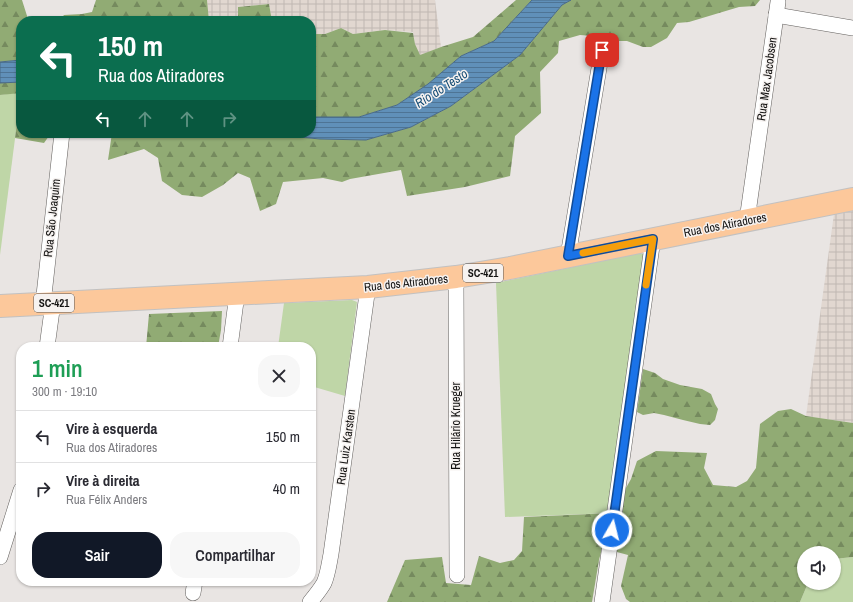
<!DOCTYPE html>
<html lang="pt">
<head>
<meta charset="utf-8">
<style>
  :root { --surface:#fff; --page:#f7f7f7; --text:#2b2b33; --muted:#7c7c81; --line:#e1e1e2; --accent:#111827 }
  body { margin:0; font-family:"Archivo Narrow",sans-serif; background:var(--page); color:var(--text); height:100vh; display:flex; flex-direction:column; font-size:15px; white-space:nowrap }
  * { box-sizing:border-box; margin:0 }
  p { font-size:13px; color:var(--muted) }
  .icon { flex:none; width:22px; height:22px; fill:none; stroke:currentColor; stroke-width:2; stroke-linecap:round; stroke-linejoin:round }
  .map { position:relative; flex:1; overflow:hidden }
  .details { position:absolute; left:16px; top:342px; width:300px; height:244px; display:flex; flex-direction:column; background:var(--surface); border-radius:16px; box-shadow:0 1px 3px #0004 }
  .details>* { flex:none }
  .guide { position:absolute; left:16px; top:16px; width:300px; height:122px; border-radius:16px; box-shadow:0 1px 3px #0004; background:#0b6e4f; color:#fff; overflow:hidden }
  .controls { position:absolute; left:797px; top:546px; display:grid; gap:8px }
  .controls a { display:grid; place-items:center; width:44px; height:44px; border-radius:50%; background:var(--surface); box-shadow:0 1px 3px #0004; font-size:20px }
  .pin { position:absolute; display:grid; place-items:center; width:34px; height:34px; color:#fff; margin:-17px; border-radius:8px; box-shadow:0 2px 6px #0006 }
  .me { position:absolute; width:44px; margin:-22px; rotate:8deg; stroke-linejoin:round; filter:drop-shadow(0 0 3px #0008) }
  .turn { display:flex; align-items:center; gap:14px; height:84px; padding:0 16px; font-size:18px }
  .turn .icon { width:52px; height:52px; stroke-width:2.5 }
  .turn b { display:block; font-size:28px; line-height:34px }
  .lanes { display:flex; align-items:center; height:38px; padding:0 16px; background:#0003; justify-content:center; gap:20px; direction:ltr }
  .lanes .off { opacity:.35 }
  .round { display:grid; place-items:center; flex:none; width:42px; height:42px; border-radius:16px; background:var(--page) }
  .head { display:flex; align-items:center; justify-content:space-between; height:68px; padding:0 16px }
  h1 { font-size:24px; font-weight:600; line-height:30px; color:#1e9e55 }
  .cta { display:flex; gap:8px; margin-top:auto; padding:8px 16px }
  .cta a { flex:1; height:46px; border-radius:16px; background:var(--accent); color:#fff; font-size:16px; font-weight:600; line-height:46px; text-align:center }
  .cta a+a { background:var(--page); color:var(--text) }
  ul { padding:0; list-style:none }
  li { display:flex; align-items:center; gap:12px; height:52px; padding:0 16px; border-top:1px solid var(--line) }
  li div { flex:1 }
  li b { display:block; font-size:15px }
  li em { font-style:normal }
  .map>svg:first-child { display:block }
  .industrial { fill:url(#industrial-grid) }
  .grass { fill:#bfd6a7 }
  .forest { fill:url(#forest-firs) }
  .water { fill:url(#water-rules); stroke:#496a87 }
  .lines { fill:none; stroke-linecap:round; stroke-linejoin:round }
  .minor-casing { stroke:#63605e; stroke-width:16 }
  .primary-casing { stroke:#c2c1c1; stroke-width:24 }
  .minor { stroke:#fff; stroke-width:15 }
  .primary { stroke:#fcc89b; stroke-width:22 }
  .route-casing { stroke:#114b97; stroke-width:10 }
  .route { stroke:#1a73e8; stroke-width:7 }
  .slow { stroke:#f59e0b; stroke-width:7 }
  .labels { text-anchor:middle; stroke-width:3; stroke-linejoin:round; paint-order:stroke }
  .shield { fill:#f6f2f0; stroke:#575554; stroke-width:1 }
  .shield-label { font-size:11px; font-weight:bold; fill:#131211 }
  .street-label { font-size:12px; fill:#131211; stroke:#f6f2f0 }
  .water-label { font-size:13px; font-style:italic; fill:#134b74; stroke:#f6f2f0 }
</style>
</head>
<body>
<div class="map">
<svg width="853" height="602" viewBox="0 0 853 602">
  <defs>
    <pattern id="industrial-grid" width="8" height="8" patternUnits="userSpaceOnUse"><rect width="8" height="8" fill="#e1d7d0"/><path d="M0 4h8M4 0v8" fill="none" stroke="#c0b8b2"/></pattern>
    <pattern id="forest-firs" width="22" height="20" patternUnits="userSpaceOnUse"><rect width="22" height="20" fill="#91ab74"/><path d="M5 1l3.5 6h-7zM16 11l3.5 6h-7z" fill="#758a5e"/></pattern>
    <pattern id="water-rules" width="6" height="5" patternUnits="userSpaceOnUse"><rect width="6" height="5" fill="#6090b9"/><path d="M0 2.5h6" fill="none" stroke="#4e7495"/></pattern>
  </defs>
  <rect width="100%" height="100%" fill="#e9e5e3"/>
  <g class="industrial">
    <polygon points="207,0 435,0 441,47 419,56 415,44 413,32 385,30 353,34 341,28 325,34 311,34 311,21 272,21 269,4 238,7 238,21 209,21"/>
    <polygon points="853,211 853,423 806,416 834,214"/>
  </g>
  <g class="grass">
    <polygon points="21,92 0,255 0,95"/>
    <polygon points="640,253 643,254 645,257 613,513 505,517 496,283"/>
    <polygon points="352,300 357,302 345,396 311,386 311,347 278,347 284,303"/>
    <polygon points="853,557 853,602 800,602 808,583 834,583 834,559"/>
  </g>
  <g class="forest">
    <polygon points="0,0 22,0 28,19 36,21 21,21 21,60 0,62"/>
    <polygon points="96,0 207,0 209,21 59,21 64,15 82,14 92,12"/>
    <polygon points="516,0 532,0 494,41 461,56 428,84 397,105 359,117 311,117 311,34 325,34 341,28 353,34 385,30 413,33 415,44 420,55 441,47 473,37"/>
    <polygon points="571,0 760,0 755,6 739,7 689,22 677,23 667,38 651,47 643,47 627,41 611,41 604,38 599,38 593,36 580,35 559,41 558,53 540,72 541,113 515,136 510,176 465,187 407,196 401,170 350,179 342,182 323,178 283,182 276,204 260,211 250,178 238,173 223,185 202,197 182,195 162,181 158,158 144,149 108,160 112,133 285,133 299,137 320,139 366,140 411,127 451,106 520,55 562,5"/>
    <polygon points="269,4 272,21 238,21 238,7"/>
    <polygon points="21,82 21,133 47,133 49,136 44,143 15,138 21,93 0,95 0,83"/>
    <polygon points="222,311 221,330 218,347 146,347 149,314"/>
    <polygon points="643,369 655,373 663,379 680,385 702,389 711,394 715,404 718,409 715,420 710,425 700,424 683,420 664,415 654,413 643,415 637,412"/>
    <polygon points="791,409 806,416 853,423 853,557 834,559 834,553 804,553 804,583 808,583 800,602 630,602 626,599 621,586 628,555 602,548 599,560 592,602 387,602 405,560 442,557 446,583 471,585 479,556 500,563 514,560 522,551 524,517 612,513 631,479 637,461 656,451 707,453 704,468 713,485 736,487 747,481 756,468 760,424 778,411"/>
  </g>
  <g class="water">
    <polygon points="532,0 571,0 562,5 520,55 451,106 411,127 366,140 320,139 299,137 285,133 311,133 311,117 359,117 397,105 428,84 461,56 494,41"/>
    <polygon points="21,60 21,82 0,83 0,62"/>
  </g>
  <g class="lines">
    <defs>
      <g id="minor">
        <polyline points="776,15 853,28"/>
        <polyline points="747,220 778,2"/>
        <polyline points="568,256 602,50"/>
        <polyline points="456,277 457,575"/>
        <polyline points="43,304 62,133"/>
        <polyline points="47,347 53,303"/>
        <polyline points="230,347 237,294"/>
        <polyline points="0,557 21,490"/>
        <polyline points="193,593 195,581"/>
        <path d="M 310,602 C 315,596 320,590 324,583 C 328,574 329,564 331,554 L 368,287"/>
        <polyline points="602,602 653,239"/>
      </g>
      <polyline id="primary" points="0,306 368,287 456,277 510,268 853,199"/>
    </defs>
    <use href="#minor" class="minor-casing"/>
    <use href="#primary" class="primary-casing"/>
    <use href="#minor" class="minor"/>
    <use href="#primary" class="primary"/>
  </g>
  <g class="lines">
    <defs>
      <polyline id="route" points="602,50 568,256 653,239 612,530"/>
    </defs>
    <use href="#route" class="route-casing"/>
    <use href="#route" class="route"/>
    <polyline class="slow" points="583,253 653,239 646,285"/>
  </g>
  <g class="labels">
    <g class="shield">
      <rect x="463" y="264" width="40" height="18" rx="3"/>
      <rect x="34" y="294" width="40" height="18" rx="3"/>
    </g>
    <g class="shield-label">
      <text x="483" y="277">SC-421</text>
      <text x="54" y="307">SC-421</text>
    </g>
    <g class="street-label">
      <text transform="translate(767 79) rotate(-82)" y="4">Rua Max Jacobsen</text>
      <text transform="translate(52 218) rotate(-84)" y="4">Rua São Joaquim</text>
      <text transform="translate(725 225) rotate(-11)" y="4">Rua dos Atiradores</text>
      <text transform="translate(406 283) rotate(-6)" y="4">Rua dos Atiradores</text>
      <text transform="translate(456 426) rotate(-90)" y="4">Rua Hilário Krueger</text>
      <text transform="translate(346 447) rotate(-82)" y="4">Rua Luiz Karsten</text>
    </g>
    <g class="water-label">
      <text transform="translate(441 88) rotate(-33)" y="5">Rio do Testo</text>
    </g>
  </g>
</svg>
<div class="controls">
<a><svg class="icon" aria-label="sound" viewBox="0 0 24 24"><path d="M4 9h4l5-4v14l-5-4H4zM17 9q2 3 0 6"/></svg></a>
</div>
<div class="pin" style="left:602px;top:50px;background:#d93025"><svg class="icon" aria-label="arrive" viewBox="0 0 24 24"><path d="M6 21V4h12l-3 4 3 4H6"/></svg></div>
<svg class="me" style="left:612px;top:530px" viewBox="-20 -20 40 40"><circle r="17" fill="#1a73e8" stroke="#fff" stroke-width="3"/><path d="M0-11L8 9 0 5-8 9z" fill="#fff"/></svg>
<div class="guide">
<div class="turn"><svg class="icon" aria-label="left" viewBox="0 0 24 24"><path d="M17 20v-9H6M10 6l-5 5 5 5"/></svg><div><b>150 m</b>Rua dos Atiradores</div></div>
<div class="lanes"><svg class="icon" aria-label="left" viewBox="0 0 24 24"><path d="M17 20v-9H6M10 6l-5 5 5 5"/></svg><svg class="icon off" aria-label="ahead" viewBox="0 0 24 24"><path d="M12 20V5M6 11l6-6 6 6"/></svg><svg class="icon off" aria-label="ahead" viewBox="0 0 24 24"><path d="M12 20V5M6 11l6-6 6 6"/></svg><svg class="icon off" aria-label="right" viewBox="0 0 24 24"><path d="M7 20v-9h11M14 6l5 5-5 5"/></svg></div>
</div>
<section class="details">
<div class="head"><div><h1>1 min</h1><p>300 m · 19:10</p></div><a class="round"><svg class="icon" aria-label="close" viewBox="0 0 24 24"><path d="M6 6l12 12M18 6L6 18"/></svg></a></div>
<ul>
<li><svg class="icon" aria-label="left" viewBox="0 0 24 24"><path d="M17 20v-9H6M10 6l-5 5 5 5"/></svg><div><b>Vire à esquerda</b><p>Rua dos Atiradores</p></div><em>150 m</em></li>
<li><svg class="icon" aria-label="right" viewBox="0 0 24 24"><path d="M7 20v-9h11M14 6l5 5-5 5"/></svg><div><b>Vire à direita</b><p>Rua Félix Anders</p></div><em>40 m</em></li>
</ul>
<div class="cta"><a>Sair</a><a>Compartilhar</a></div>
</section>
</div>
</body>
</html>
